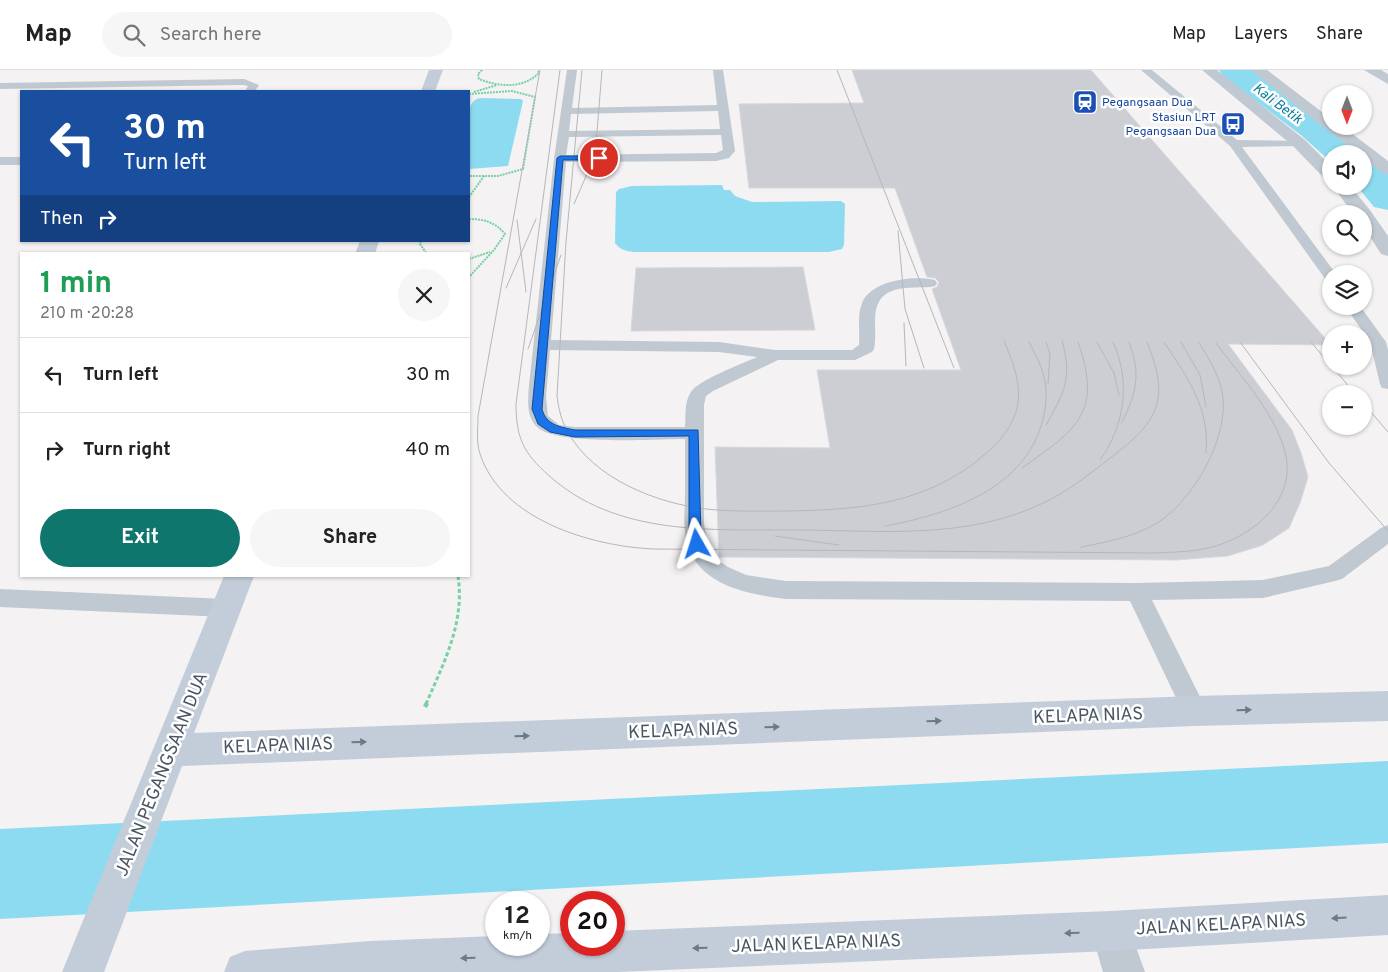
<!DOCTYPE html>
<html lang="en">
<head>
<meta charset="utf-8">
<style>
  :root { --surface:#fff; --page:#f6f6f6; --text:#222; --muted:#767676; --line:#e0e0e0; --accent:#0f766e }
  body { margin:0; font-family:Overpass,sans-serif; background:var(--page); color:var(--text); height:100vh; display:flex; flex-direction:column; font-size:19px; white-space:nowrap }
  * { box-sizing:border-box; margin:0 }
  p { font-size:16px; color:var(--muted) }
  .icon { flex:none; width:28px; height:28px; fill:none; stroke:currentColor; stroke-width:2; stroke-linecap:round; stroke-linejoin:round }
  .map { position:relative; flex:1; overflow:hidden }
  .side { position:absolute; left:20px; top:182px; width:450px; height:325px; display:flex; flex-direction:column; background:var(--surface); border-radius:0px; box-shadow:0 1px 4px #0004 }
  .side>* { flex:none }
  .top-card { position:absolute; left:20px; top:20px; width:450px; height:152px; border-radius:0px; box-shadow:0 1px 4px #0004; background:#1a4fa0; color:#fff; overflow:hidden }
  .needle { width:32px; rotate:180deg }
  .tools { position:absolute; left:1322px; top:15px; display:grid; gap:10px }
  .tools a { display:grid; place-items:center; width:50px; height:50px; border-radius:50%; background:var(--surface); box-shadow:0 1px 4px #0004; font-size:25px }
  .speed { position:absolute; left:485px; top:821px; display:flex; gap:10px; font-size:25px; font-weight:700; text-align:center }
  .speed>* { display:grid; place-content:center; width:65px; height:65px; border-radius:50%; background:var(--surface); box-shadow:0 1px 4px #0004; line-height:1 }
  .speed small { font-size:12px; font-weight:400 }
  .speed .limit { border:8px solid #d22; background:#fff; color:#111 }
  .pin { position:absolute; display:grid; place-items:center; width:42px; height:42px; color:#fff; margin:-21px; border:2px solid #fff; border-radius:50%; box-shadow:0 1px 5px #0007 }
  .me { position:absolute; width:55px; margin:-28px; rotate:354deg; stroke-linejoin:round; filter:drop-shadow(0 0 4px #0008) }
  .turn { display:flex; align-items:center; gap:18px; height:105px; padding:0 20px; font-size:22px }
  .turn .icon { width:65px; height:65px; stroke-width:2.5 }
  .turn b { display:block; font-size:35px; line-height:42px }
  .then { display:flex; align-items:center; height:48px; padding:0 20px; background:#0003; gap:10px; font-size:19px }
  .round { display:grid; place-items:center; flex:none; width:52px; height:52px; border-radius:26px; background:var(--page) }
  .head { display:flex; align-items:center; justify-content:space-between; height:85px; padding:0 20px }
  h1 { font-size:30px; font-weight:700; line-height:38px; color:#1e9e55 }
  .action { display:flex; gap:10px; margin-top:auto; padding:10px 20px }
  .action a { flex:1; height:58px; border-radius:30px; background:var(--accent); color:#fff; font-size:20px; font-weight:700; line-height:58px; text-align:center }
  .action a+a { background:var(--page); color:var(--text) }
  ul { padding:0; list-style:none }
  li { display:flex; align-items:center; gap:15px; height:75px; padding:0 20px; border-top:1px solid var(--line) }
  li div { flex:1 }
  li b { display:block; font-size:19px }
  li em { font-style:normal }
  header { display:flex; align-items:center; gap:30px; box-sizing:border-box; height:70px; padding:0 25px; background:var(--surface); border-bottom:1px solid var(--line) }
  header strong { font-size:24px }
  nav { display:flex; gap:28px; margin-inline-start:auto; font-size:18px }
  .search { width:350px; height:45px; background:var(--page); display:flex; align-items:center; gap:12px; box-sizing:border-box; padding:0 18px; border-radius:28px; color:var(--muted); font-size:19px }
  .map>svg:first-child { display:block }
  .water { fill:#8ddbf0 }
  .lines { fill:none; stroke-linecap:round; stroke-linejoin:round }
  .river { fill:#8ddbf0; fill-rule:evenodd }
  .building { fill:#ccced4; stroke:#d6d8dd }
  .path-far2 { stroke:#77d1a5; stroke-width:2; stroke-dasharray:2 1; stroke-linecap:butt }
  .path-far1 { stroke:#77d1a5; stroke-width:3; stroke-dasharray:4 2.5; stroke-linecap:butt }
  .path { stroke:#77d1a5; stroke-width:4.5; stroke-dasharray:5 3; stroke-linecap:butt }
  .lane { fill:#c0c9d1; fill-rule:evenodd }
  .street { fill:#c0c9d1; fill-rule:evenodd }
  .secondary { fill:#c2cdd9; fill-rule:evenodd }
  .tram { stroke:#b4b7bc; stroke-width:1 }
  .oneway { fill:#6d7984 }
  .route { fill:#1a73e8; stroke:#114b97 }
  .labels { text-anchor:middle; stroke-width:5; stroke-linejoin:round; paint-order:stroke }
  .far-transit-label { font-size:12px; fill:#164399; stroke:#fff; text-anchor:start }
  .far-water-label { font-size:14px; font-style:italic; fill:#097d9c; stroke:#fff }
  .near-street-label { font-size:18px; fill:#495560; stroke:#fff }
</style>
</head>
<body>
<header>
<strong>Map</strong>
<div class="search"><svg class="icon" aria-label="search" viewBox="0 0 24 24"><circle cx="10" cy="10" r="6"/><path d="M15 15l6 6"/></svg>Search here</div>
<nav><a>Map</a><a>Layers</a><a>Share</a></nav>
</header>
<div class="map">
<svg width="1388" height="902" viewBox="0 0 1388 902">
  <rect width="100%" height="100%" fill="#f4f2f2"/>
  <g class="water">
    <path d="M 480,28 L 521,29 L 523,31 L 508,96 L 469,99 L 469,41 C 471,34 472,30 480,28 Z"/>
    <path d="M 722,115 L 724,120 L 730,120 L 735,126 L 752,132 L 841,131 L 845,134 L 844,175 L 842,179 L 829,182 L 634,182 C 626,181 620,180 615,173 L 616,122 L 619,119 L 632,116 Z"/>
  </g>
  <g class="lines">
    <g class="river">
      <polygon points="1219,0 1256,0 1328,50 1331,56 1334,56 1357,76 1363,84 1331,84 1331,92 1302,66 1224,7"/>
      <polygon points="1364,88 1378,92 1388,103 1388,140 1374,137 1357,116 1364,116"/>
      <polygon points="1388,691 1388,773 0,849 0,759"/>
    </g>
  </g>
  <g class="building">
    <polygon points="852,0 1091,0 1331,275 1228,274 1292,360 1301,383 1308,407 1300,433 1289,458 1263,475 1228,486 1176,490 719,487 715,377 830,378 817,300 961,300 932,219 937,217 939,212 935,208 927,207 895,118 749,118 739,34 864,33"/>
    <polygon points="803,197 815,260 631,261 636,198"/>
  </g>
  <g class="lines">
    <g class="path-far2">
      <path d="M 482,0 L 478,4 L 479,9 C 499,17 523,19 539,3 L 538,0"/>
      <polyline points="474,22 497,15"/>
      <polyline points="469,24 512,21 535,27 523,99 498,106 469,106"/>
      <polyline points="469,127 484,106"/>
      <path d="M 469,149 C 484,149 495,152 505,164 L 494,180 L 469,207"/>
      <polyline points="421,171 420,174 427,184"/>
      <polyline points="469,189 490,182"/>
    </g>
    <path class="path-far1" d="M 426,634 C 444,592 465,553 458,506"/>
    <polyline class="path" points="425,637 427,633"/>
    <g class="lane">
      <path d="M 567,0 L 577,0 L 572,38 L 717,35 L 713,0 L 723,0 L 735,81 L 729,88 L 716,91 L 566,92 L 551,270 L 719,272 L 775,280 L 852,280 L 859,275 C 860,262 857,245 862,233 C 871,210 914,205 935,210 L 937,213 L 935,216 L 930,217 C 902,218 875,215 875,251 C 875,260 876,270 874,279 L 872,282 L 855,290 L 778,290 L 713,321 L 706,326 L 704,335 L 704,454 L 707,473 L 718,490 L 728,497 L 746,505 L 786,511 L 1137,513 L 1263,510 L 1329,496 L 1381,458 L 1388,455 L 1388,474 L 1342,509 L 1335,511 L 1263,528 L 1152,530 L 1207,641 L 1204,649 L 1195,652 L 1186,649 L 1130,531 L 786,529 C 746,524 695,515 686,468 C 683,453 685,438 685,423 C 685,405 685,387 685,369 C 657,369 553,376 536,356 C 526,345 528,329 529,315 L 554,89 ZM 718,41 L 720,59 L 569,61 L 571,44 ZM 721,65 L 723,80 L 716,83 L 566,85 L 569,67 ZM 550,280 L 719,282 L 757,287 C 742,294 698,310 691,322 C 684,332 686,346 685,357 L 575,357 L 559,355 L 548,346 L 546,327 Z"/>
      <polygon points="1141,0 1152,0 1237,70 1303,71 1305,73 1299,76 1242,77 1336,204 1331,204 1331,211 1326,210 1230,76"/>
      <polygon points="244,9 259,15 255,21 245,21 248,16 243,15 0,19 0,13"/>
      <rect x="0" y="87" width="21" height="8"/>
      <polygon points="1345,236 1360,236 1386,272 1388,280 1388,319 1382,318 1380,314 1370,272"/>
      <polygon points="0,519 226,529 234,532 237,538 234,544 226,547 0,537"/>
    </g>
    <g class="street">
      <polygon points="1202,0 1217,0 1305,70 1331,96 1331,110 1325,109 1293,76"/>
      <polygon points="1251,0 1267,0 1331,49 1331,56 1342,56 1388,91 1388,104 1382,103 1364,88 1364,84 1358,84"/>
      <polygon points="1364,0 1381,0 1388,4 1388,14"/>
      <polygon points="1333,116 1350,116 1370,140 1388,166 1388,186 1381,184 1364,157 1364,144 1353,144"/>
      <polygon points="1111,841 1125,847 1145,902 1103,902 1091,861 1097,847"/>
    </g>
    <g class="secondary">
      <polygon points="429,0 443,0 435,21 421,21"/>
      <polygon points="360,171 379,171 375,184 355,184"/>
      <polygon points="224,506 254,506 194,663 1195,626 1388,621 1388,651 1195,656 182,696 104,902 62,902"/>
      <polygon points="1388,825 1388,865 1111,881 618,902 224,902 230,887 245,881 370,871 496,866 496,875 539,875 539,864 571,863 571,875 614,875 614,861 1111,841"/>
    </g>
    <g class="tram">
      <path d="M 540,0 L 478,346 C 478,358 476,372 480,384 C 502,450 591,476 653,479 L 1155,483 C 1173,482 1191,482 1208,478 C 1251,468 1298,431 1285,382 C 1274,341 1240,306 1216,273"/>
      <path d="M 560,0 L 516,334 C 516,372 526,386 554,410 C 624,468 719,459 804,460 C 884,461 967,469 1041,434 C 1066,423 1088,405 1109,389 C 1158,352 1171,331 1147,272"/>
      <path d="M 582,0 L 566,172 L 557,326 C 558,335 560,344 563,352 C 584,403 647,430 698,438 C 726,442 756,441 785,441 C 858,440 925,435 983,386 C 999,373 1015,354 1018,333 C 1021,311 1012,290 1004,271"/>
      <polyline points="837,0 954,298"/>
      <polyline points="574,134 590,97 596,74 602,0"/>
      <polyline points="517,150 526,222"/>
      <polyline points="898,161 905,239 924,298"/>
      <polyline points="506,218 536,149"/>
      <polyline points="904,253 906,296"/>
      <polyline points="1046,272 1050,284 1048,314"/>
      <polyline points="1097,272 1114,303 1119,325"/>
      <path d="M 1164,272 C 1188,309 1210,337 1206,383"/>
      <polyline points="1181,272 1200,305 1206,337"/>
      <polyline points="1240,272 1329,393 1388,461"/>
      <polyline points="1311,272 1331,296"/>
      <polyline points="528,279 561,185"/>
      <polyline points="1332,296 1355,324"/>
      <polyline points="1364,334 1388,362"/>
      <path d="M 1122,352 C 1137,322 1141,304 1129,272"/>
      <path d="M 1046,355 C 1064,323 1073,308 1062,271"/>
      <path d="M 1100,390 C 1125,355 1131,312 1113,272"/>
      <path d="M 1022,398 C 1077,359 1103,343 1078,272"/>
      <path d="M 885,456 C 945,445 1021,421 1041,356 C 1046,341 1048,323 1044,307 C 1041,295 1035,283 1029,272"/>
      <polyline points="775,466 839,475"/>
      <path d="M 1081,477 C 1107,472 1134,467 1157,453 C 1194,430 1231,365 1222,321 C 1218,304 1209,288 1199,273"/>
    </g>
  </g>
  <defs><path id="oneway-solid" d="M-6-.8H1V-3.2L6.5 0L1 3.2V.8H-6Z" transform="scale(1.25)"/></defs>
  <g class="oneway">
    <use href="#oneway-solid" transform="translate(1244 640) rotate(-1)"/>
    <use href="#oneway-solid" transform="translate(934 651) rotate(-2)"/>
    <use href="#oneway-solid" transform="translate(772 657) rotate(-2)"/>
    <use href="#oneway-solid" transform="translate(522 666) rotate(-2)"/>
    <use href="#oneway-solid" transform="translate(359 672) rotate(-2)"/>
    <use href="#oneway-solid" transform="translate(1339 848) rotate(177)"/>
    <use href="#oneway-solid" transform="translate(1072 863) rotate(178)"/>
    <use href="#oneway-solid" transform="translate(700 878) rotate(178)"/>
    <use href="#oneway-solid" transform="translate(468 888) rotate(178)"/>
  </g>
  <path class="route" d="M 560,86 L 599,86 L 602,88 L 599,90 L 563,90 L 542,339 C 546,355 560,357 575,360 L 698,360 L 701,464 L 703,474 L 701,478 L 693,478 L 689,464 L 689,366 L 575,367 L 550,362 L 538,354 L 532,339 L 557,88 Z"/>
  <defs>
    <symbol id="station-square" viewBox="-11 -11 22 22"><rect x="-9" y="-9" width="18" height="18" rx="4" fill="#1a4fb4" stroke="#fff"/><path d="M-3-6H3Q5-6 5-4V2Q5 4 3 4L4.5 6H3L1.5 4h-3L-3 6H-4.5L-3 4Q-5 4-5 2V-4Q-5-6-3-6ZM-3.5-4v3h7v-3ZM-3.5 1v1.5H-2V1ZM2 1v1.5H3.5V1Z" fill="#fff"/></symbol>
    <symbol id="bus-square" viewBox="-11 -11 22 22"><rect x="-9" y="-9" width="18" height="18" rx="4" fill="#1a4fb4" stroke="#fff"/><path d="M-5-6H5V4H4V6H2V4H-2V6H-4V4H-5ZM-3.5-4V0h7V-4ZM-3.5 1.2v1.5H-2V1.2ZM2 1.2v1.5H3.5V1.2Z" fill="#fff"/></symbol>
  </defs>
  <g fill-rule="evenodd">
    <use href="#station-square" x="1071" y="18" width="28" height="28"/>
    <use href="#bus-square" x="1219" y="40" width="28" height="28"/>
  </g>
  <g class="labels">
    <g class="far-transit-label">
      <text x="1102" y="36">Pegangsaan Dua</text>
      <text x="1216" y="51" text-anchor="end">Stasiun LRT<tspan x="1216" dy="14">Pegangsaan Dua</tspan></text>
    </g>
    <g class="far-water-label">
      <text transform="translate(1278 33) rotate(37)" y="5">Kali Betik</text>
    </g>
    <g class="near-street-label">
      <text transform="translate(1088 645) rotate(-2)" y="6">KELAPA NIAS</text>
      <text transform="translate(683 660) rotate(-2)" y="6">KELAPA NIAS</text>
      <text transform="translate(278 675) rotate(-2)" y="6">KELAPA NIAS</text>
      <text transform="translate(161 704) rotate(-68)" y="6">JALAN PEGANGSAAN DUA</text>
      <text transform="translate(1221 854) rotate(-3)" y="6">JALAN KELAPA NIAS</text>
      <text transform="translate(816 873) rotate(-2)" y="6">JALAN KELAPA NIAS</text>
    </g>
  </g>
</svg>
<div class="tools">
<a><svg class="needle" viewBox="-14 -14 28 28"><path d="M0-13l5 13h-10z" fill="#e53935"/><path d="M0 13l5-13h-10z" fill="#767676"/></svg></a>
<a><svg class="icon" aria-label="sound" viewBox="0 0 24 24"><path d="M4 9h4l5-4v14l-5-4H4zM17 9q2 3 0 6"/></svg></a>
<a><svg class="icon" aria-label="search" viewBox="0 0 24 24"><circle cx="10" cy="10" r="6"/><path d="M15 15l6 6"/></svg></a>
<a><svg class="icon" aria-label="layers" viewBox="0 0 24 24"><path d="M12 4l9 5-9 5-9-5zM3 14l9 5 9-5"/></svg></a>
<a>+</a>
<a>−</a>
</div>
<div class="speed"><div>12<small>km/h</small></div><div class="limit">20</div></div>
<div class="pin" style="left:599px;top:88px;background:#d93025"><svg class="icon" aria-label="arrive" viewBox="0 0 24 24"><path d="M6 21V4h12l-3 4 3 4H6"/></svg></div>
<svg class="me" style="left:697px;top:474px" viewBox="-20 -20 40 40"><path d="M0-17L14 15 0 8-14 15z" fill="#1a73e8" stroke="#fff" stroke-width="4"/></svg>
<div class="top-card">
<div class="turn"><svg class="icon" aria-label="left" viewBox="0 0 24 24"><path d="M17 20v-9H6M10 6l-5 5 5 5"/></svg><div><b>30 m</b>Turn left</div></div>
<div class="then">Then<svg class="icon" aria-label="right" viewBox="0 0 24 24"><path d="M7 20v-9h11M14 6l5 5-5 5"/></svg></div>
</div>
<section class="side">
<div class="head"><div><h1>1 min</h1><p>210 m · 20:28</p></div><a class="round"><svg class="icon" aria-label="close" viewBox="0 0 24 24"><path d="M6 6l12 12M18 6L6 18"/></svg></a></div>
<ul>
<li><svg class="icon" aria-label="left" viewBox="0 0 24 24"><path d="M17 20v-9H6M10 6l-5 5 5 5"/></svg><div><b>Turn left</b></div><em>30 m</em></li>
<li><svg class="icon" aria-label="right" viewBox="0 0 24 24"><path d="M7 20v-9h11M14 6l5 5-5 5"/></svg><div><b>Turn right</b></div><em>40 m</em></li>
</ul>
<div class="action"><a>Exit</a><a>Share</a></div>
</section>
</div>
</body>
</html>
